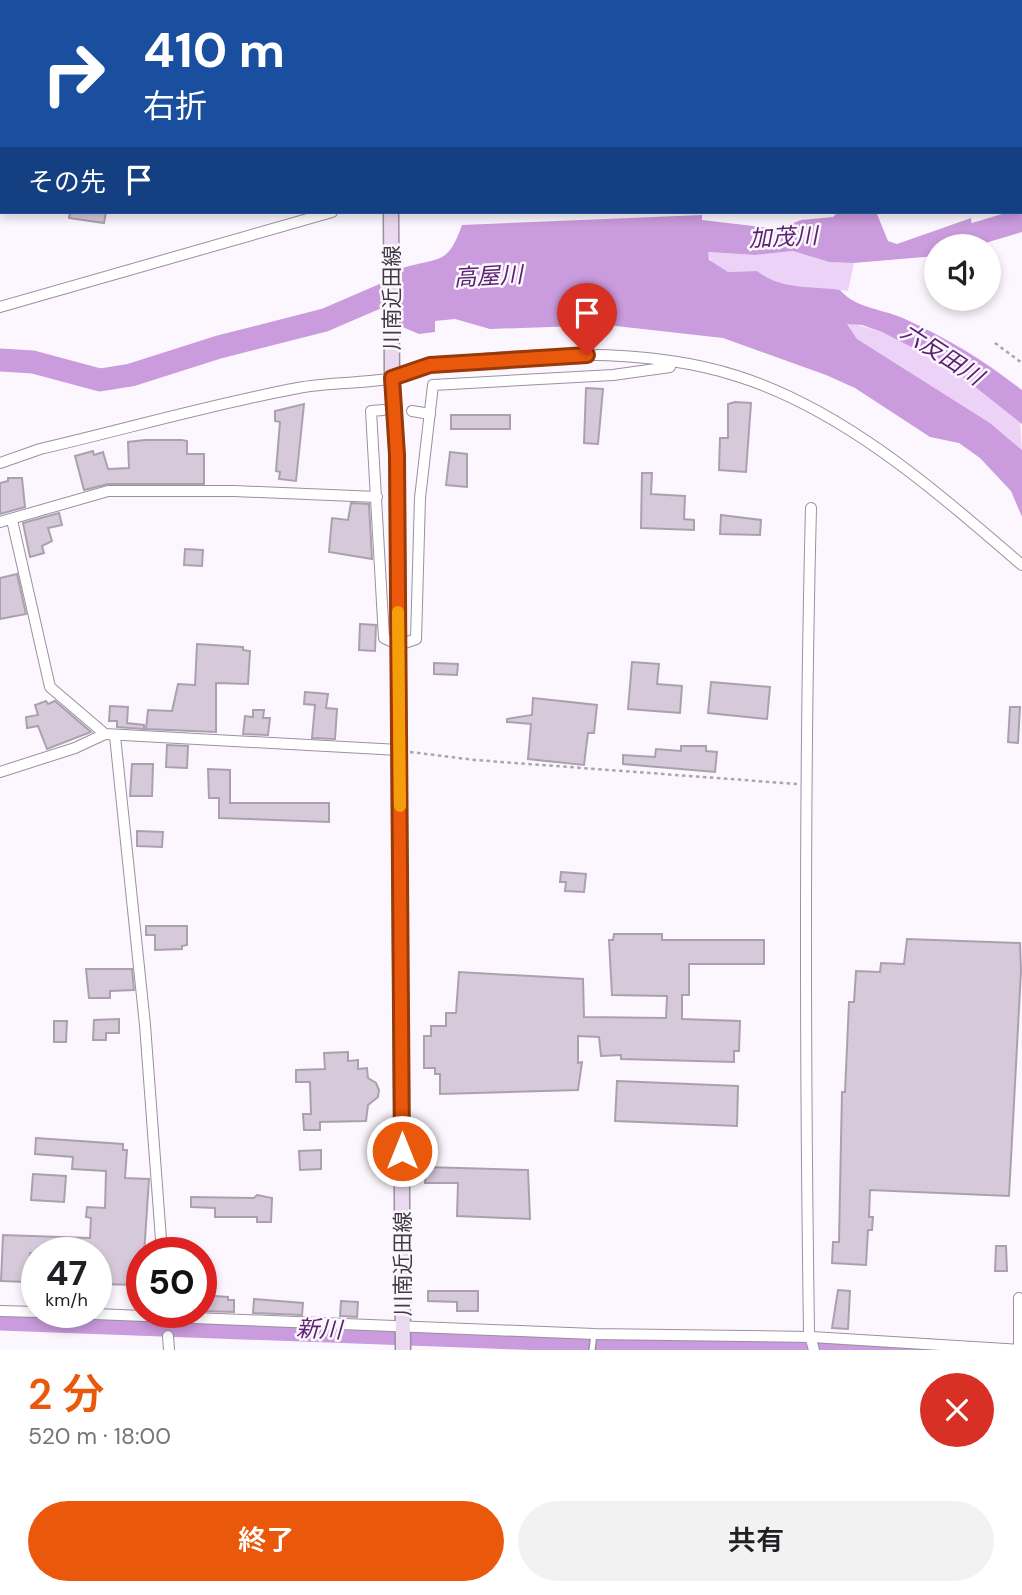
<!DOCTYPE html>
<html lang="ja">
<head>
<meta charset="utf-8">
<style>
  :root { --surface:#fff; --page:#f2f2f2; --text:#202124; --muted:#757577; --accent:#ea580c }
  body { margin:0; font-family:"DM Sans","Noto Sans JP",sans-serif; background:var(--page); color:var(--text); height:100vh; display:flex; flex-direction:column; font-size:26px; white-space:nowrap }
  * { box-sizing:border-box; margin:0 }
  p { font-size:23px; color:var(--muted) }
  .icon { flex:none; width:38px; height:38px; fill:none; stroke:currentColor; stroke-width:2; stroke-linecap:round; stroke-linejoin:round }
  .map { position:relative; height:1350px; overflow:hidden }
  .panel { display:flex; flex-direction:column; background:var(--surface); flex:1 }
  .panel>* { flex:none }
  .banner { position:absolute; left:0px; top:0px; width:1022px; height:214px; box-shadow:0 4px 10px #0003; background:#1a4fa0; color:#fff; overflow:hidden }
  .tools { position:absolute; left:924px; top:234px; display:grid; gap:14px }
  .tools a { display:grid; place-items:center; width:77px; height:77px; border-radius:50%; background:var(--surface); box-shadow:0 4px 10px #0003; font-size:35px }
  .speed { position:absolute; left:21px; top:1237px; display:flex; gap:14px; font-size:35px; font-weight:700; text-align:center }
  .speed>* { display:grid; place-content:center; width:91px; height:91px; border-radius:50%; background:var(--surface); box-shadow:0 4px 10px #0003; line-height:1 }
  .speed small { font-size:18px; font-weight:400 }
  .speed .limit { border:10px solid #d22; background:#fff; color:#111 }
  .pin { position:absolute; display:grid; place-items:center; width:60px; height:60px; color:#fff; margin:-72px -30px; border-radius:50% 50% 50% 0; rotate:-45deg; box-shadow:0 0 7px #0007 }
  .pin .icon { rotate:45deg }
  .me { position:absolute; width:77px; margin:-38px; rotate:0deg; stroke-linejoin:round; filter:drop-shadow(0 0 5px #0008) }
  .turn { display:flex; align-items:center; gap:24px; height:147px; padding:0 28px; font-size:32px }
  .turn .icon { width:91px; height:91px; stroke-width:2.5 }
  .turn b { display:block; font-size:49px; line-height:60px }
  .then { display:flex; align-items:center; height:66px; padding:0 28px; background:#0003; gap:14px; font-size:26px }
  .round { display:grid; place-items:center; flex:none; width:74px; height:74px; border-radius:37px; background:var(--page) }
  .summary { display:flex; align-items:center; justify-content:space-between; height:119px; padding:0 28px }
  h1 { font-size:42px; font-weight:600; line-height:52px; color:var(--accent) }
  .button { display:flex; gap:14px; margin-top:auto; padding:14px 28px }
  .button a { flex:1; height:80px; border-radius:42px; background:var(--accent); color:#fff; font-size:28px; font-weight:600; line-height:80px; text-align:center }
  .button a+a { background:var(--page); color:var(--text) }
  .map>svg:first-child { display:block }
  .green { fill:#ecd2f7 }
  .water { fill:#ca9bdd }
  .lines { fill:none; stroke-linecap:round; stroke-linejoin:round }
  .river { stroke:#ca9bdd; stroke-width:23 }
  .building { fill:#d5c9da; stroke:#aba0b0; stroke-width:2 }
  .service-casing { stroke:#9b90a0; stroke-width:8 }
  .minor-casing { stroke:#9b90a0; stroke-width:12 }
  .secondary-casing { stroke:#9b90a0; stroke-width:17 }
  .path { stroke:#aaa5ac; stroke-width:2.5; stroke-dasharray:3.5 3.5; stroke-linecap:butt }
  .service { stroke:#fff; stroke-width:5 }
  .minor { stroke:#fff; stroke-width:10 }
  .secondary { stroke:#ead9f0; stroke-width:14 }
  .route-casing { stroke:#983908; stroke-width:18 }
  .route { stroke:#ea580c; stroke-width:12 }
  .slow { stroke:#f59e0b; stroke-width:12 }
  .labels { text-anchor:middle; stroke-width:5; stroke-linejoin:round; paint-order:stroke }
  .street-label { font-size:21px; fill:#403b42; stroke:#fcf7fe }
  .water-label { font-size:23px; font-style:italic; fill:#5b226f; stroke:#fcf7fe }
</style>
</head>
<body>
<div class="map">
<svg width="1022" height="1350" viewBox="0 0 1022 1350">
  <rect width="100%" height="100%" fill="#fcf7fe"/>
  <g class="green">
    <path d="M 793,251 L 829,262 L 854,263 L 848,291 C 818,287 782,291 757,271 L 728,272 L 712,264 L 707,252 L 755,255 Z"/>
    <polygon points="851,323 882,332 950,367 1020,421 1022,450 990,423 857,339 847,324"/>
  </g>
  <path class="water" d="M 837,213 L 877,214 L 888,241 L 897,244 L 971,218 L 974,247 L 936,247 L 936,256 L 853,263 L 829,262 L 793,251 L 755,255 L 708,252 L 709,260 L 728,272 L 757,271 C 781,290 811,286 840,290 C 856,309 885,309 907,320 C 949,339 986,362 1022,390 L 1022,424 L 950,367 L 882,332 L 862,325 L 847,324 L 857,339 L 990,423 L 1022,450 L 1022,517 L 1011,491 L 980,458 L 959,443 L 930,437 L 855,388 L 826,375 L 723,338 L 607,325 L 490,329 L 455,319 L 435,321 L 435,332 L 419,334 L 400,326 L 400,269 C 438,256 447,268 462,225 L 702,215 L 702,220 L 779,229 L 801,220 L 833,217 Z"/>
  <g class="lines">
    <g class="river">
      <polyline points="945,243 1022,220"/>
      <polyline points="0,360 33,362 100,380 131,375 219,347 325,320 420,279 429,278"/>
      <polyline points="0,1319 600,1341 806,1345"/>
      <polyline points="819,1345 930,1350"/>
    </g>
  </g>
  <g class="building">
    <polygon points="70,212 106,212 104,223 69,218"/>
    <polygon points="586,388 603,389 598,444 584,443"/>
    <polygon points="735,402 751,403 746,472 719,470 720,438 728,438 728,404"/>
    <polygon points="304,404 296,481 279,479 280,472 276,471 280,422 275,421 275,411"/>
    <rect x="451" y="415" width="59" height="14"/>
    <polygon points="145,440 182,440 187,441 187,454 204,454 204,484 108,484 84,490 75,456 93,451 94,455 103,452 108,469 129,468 128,442"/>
    <polygon points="450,452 467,454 467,487 446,485"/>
    <polygon points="642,473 652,473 651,494 685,496 684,519 694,520 694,530 641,528"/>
    <polygon points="8,478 22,478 25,507 0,514 0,483 8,481"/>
    <polygon points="351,503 369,504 372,559 329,552 332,518 348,520"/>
    <polygon points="59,513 62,525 48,528 52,541 42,546 44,553 30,557 23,523"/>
    <polygon points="721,515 761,520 760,535 720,534"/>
    <polygon points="185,549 203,550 202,566 184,565"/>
    <polygon points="17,574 26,614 0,619 0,578"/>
    <polygon points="360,624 376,625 375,651 359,650"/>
    <polygon points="197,644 243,647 243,650 250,651 248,684 216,683 216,732 146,729 148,710 172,711 178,684 195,685"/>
    <polygon points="632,662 659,664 657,684 682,686 680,713 628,709"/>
    <polygon points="434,663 458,664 457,675 434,674"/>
    <polygon points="711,682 770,687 767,719 708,713"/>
    <polygon points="305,692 328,694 326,708 337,709 335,739 312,738 315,705 304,704"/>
    <polygon points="533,698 597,705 594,733 588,733 584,765 528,759 531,724 507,722 507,719 532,715"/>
    <polygon points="46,701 48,704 55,701 91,732 47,749 38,726 27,728 26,717 38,715 35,705"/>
    <polygon points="110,706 128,707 127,723 144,725 144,729 117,727 117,721 109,721"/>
    <polygon points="1010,707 1020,707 1018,743 1008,742"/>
    <polygon points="253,710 264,710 263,718 270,718 268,735 243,734 245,716 253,717"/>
    <polygon points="167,745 188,746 187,768 166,767"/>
    <polygon points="681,746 706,746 706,751 717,752 715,772 623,764 623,755 655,757 656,749 681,751"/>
    <polygon points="132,764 153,764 152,796 130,796"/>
    <polygon points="208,769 230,770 230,803 329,803 329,822 219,818 219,798 209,798"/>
    <polygon points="137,831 163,832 162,847 137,846"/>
    <polygon points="561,872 586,874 584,892 565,891 566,882 560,882"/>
    <polygon points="146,926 187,926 187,945 182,946 182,949 155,950 155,935 146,935"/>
    <polygon points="614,934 662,934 662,940 764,940 764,964 689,964 689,995 682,995 682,1019 740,1021 739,1051 734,1051 734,1062 621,1059 621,1055 601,1056 599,1037 578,1036 578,1063 582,1062 578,1090 440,1094 440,1074 435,1074 435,1068 424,1068 424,1036 431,1036 431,1026 446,1026 446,1013 456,1013 459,972 583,979 584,1017 666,1018 667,996 612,995 609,940 613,940"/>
    <polygon points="907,939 1020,943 1021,971 1009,1196 870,1190 869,1217 873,1217 872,1230 868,1230 866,1265 832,1263 833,1242 839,1242 842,1092 845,1092 849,1002 854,1002 856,971 880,972 881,963 904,964"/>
    <polygon points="86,969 132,969 134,990 110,991 110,998 89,998"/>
    <polygon points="119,1019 119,1033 106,1033 106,1040 93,1040 94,1020"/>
    <polygon points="54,1021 67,1021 66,1042 54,1042"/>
    <polygon points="348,1052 348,1061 358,1060 358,1069 367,1068 368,1078 376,1083 379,1090 378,1097 368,1105 366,1121 320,1122 320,1130 304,1130 303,1114 311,1114 310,1082 296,1082 296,1070 325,1069 324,1053"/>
    <polygon points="617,1081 738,1086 737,1126 615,1121"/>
    <polygon points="36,1138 123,1144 123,1150 127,1150 125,1178 149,1179 142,1285 96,1284 96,1253 30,1253 27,1282 1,1281 3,1235 90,1238 91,1218 86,1217 87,1207 105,1208 106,1171 72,1169 73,1157 35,1154"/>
    <polygon points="321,1150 321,1169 300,1170 299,1151"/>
    <polygon points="426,1167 528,1170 530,1219 457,1216 458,1183 425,1183"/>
    <polygon points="33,1174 66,1176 64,1202 31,1200"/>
    <polygon points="257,1195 272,1198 271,1222 257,1222 257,1217 215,1217 215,1208 191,1207 191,1197 254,1198"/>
    <polygon points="996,1246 1006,1246 1007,1271 995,1271"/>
    <polygon points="838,1290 850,1291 848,1329 832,1328"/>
    <polygon points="428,1291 478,1291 478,1311 457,1311 457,1302 428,1301"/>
    <polygon points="201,1295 228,1297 228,1300 234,1300 234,1312 201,1311"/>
    <polygon points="254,1299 303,1303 302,1315 253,1313"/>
    <polygon points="341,1301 358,1302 357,1317 340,1316"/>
  </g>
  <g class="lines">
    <defs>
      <polyline id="service" points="592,1350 594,1334"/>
      <g id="minor">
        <polyline points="416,0 416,2"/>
        <polyline points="886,0 887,2"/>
        <polyline points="377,2 377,0"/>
        <polyline points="481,2 481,0"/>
        <polyline points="0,77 2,77"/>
        <polyline points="1020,181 1022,181"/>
        <polyline points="0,307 332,212"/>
        <polyline points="383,410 371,411 384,638 399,645 416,639 420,498 433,385 613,375 670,367"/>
        <polyline points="412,411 430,414"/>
        <path d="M 0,463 L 40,449 C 126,429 212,404 298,388 C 329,382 361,384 393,378 C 406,376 418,367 433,365 C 525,352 648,347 737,376 C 845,410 938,493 1022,565"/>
        <path d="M 811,508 C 804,783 805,1057 809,1332 L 814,1350"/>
        <polyline points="12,520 50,687 105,734 399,750"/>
        <polyline points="0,522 108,491 234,491 377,497"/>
        <polyline points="115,736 145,1025 162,1253"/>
        <polyline points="0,772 75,748 105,734"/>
        <polyline points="0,1311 37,1312"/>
        <polyline points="45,1312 594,1334 812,1337 1021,1350"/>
        <polyline points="168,1336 169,1350"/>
        <polyline points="1019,1350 1019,1298"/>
      </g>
      <g id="secondary">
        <polyline points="395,0 395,2"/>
        <polyline points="391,212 392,378 397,455 403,1350"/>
      </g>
    </defs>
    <use href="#service" class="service-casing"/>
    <use href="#minor" class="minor-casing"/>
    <use href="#secondary" class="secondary-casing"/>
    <g class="path">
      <polyline points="995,343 1022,363"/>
      <polyline points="410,752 475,760 797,784"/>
    </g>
    <use href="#service" class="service"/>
    <use href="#minor" class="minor"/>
    <use href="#secondary" class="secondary"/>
  </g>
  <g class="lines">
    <defs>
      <polyline id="route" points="402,1151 397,455 392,378 430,365 587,355"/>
    </defs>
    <use href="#route" class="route-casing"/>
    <use href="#route" class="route"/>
    <polyline class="slow" points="398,612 400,806"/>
  </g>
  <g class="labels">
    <g class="street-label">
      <text transform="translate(392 298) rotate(-90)" y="7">川南近田線</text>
      <text transform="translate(403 1264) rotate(-90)" y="7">川南近田線</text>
    </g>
    <g class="water-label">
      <text transform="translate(783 237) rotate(-3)" y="8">加茂川</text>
      <text transform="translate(488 276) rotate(-3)" y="8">高屋川</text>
      <text transform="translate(942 354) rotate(33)" y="8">六反田川</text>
      <text transform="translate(319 1329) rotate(2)" y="8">新川</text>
    </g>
  </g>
</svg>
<div class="tools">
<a><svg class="icon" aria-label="sound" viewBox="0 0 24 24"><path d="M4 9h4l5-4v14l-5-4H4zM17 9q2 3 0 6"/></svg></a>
</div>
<div class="speed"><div>47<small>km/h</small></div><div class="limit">50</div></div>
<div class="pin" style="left:587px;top:355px;background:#d93025"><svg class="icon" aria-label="arrive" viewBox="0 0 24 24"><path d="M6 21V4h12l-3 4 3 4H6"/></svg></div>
<svg class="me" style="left:402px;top:1151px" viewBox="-20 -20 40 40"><circle r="17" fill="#ea580c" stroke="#fff" stroke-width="3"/><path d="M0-11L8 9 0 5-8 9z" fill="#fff"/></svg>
<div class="banner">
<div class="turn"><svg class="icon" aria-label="right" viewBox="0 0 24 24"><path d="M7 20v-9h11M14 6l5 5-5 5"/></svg><div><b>410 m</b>右折</div></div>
<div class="then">その先<svg class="icon" aria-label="arrive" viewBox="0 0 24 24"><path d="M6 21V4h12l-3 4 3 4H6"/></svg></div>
</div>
</div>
<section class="panel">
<div class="summary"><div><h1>2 分</h1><p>520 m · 18:00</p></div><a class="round" style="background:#d93025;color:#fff"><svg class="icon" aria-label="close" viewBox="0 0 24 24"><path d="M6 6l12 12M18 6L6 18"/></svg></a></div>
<div class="button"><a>終了</a><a>共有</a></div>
</section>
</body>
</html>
